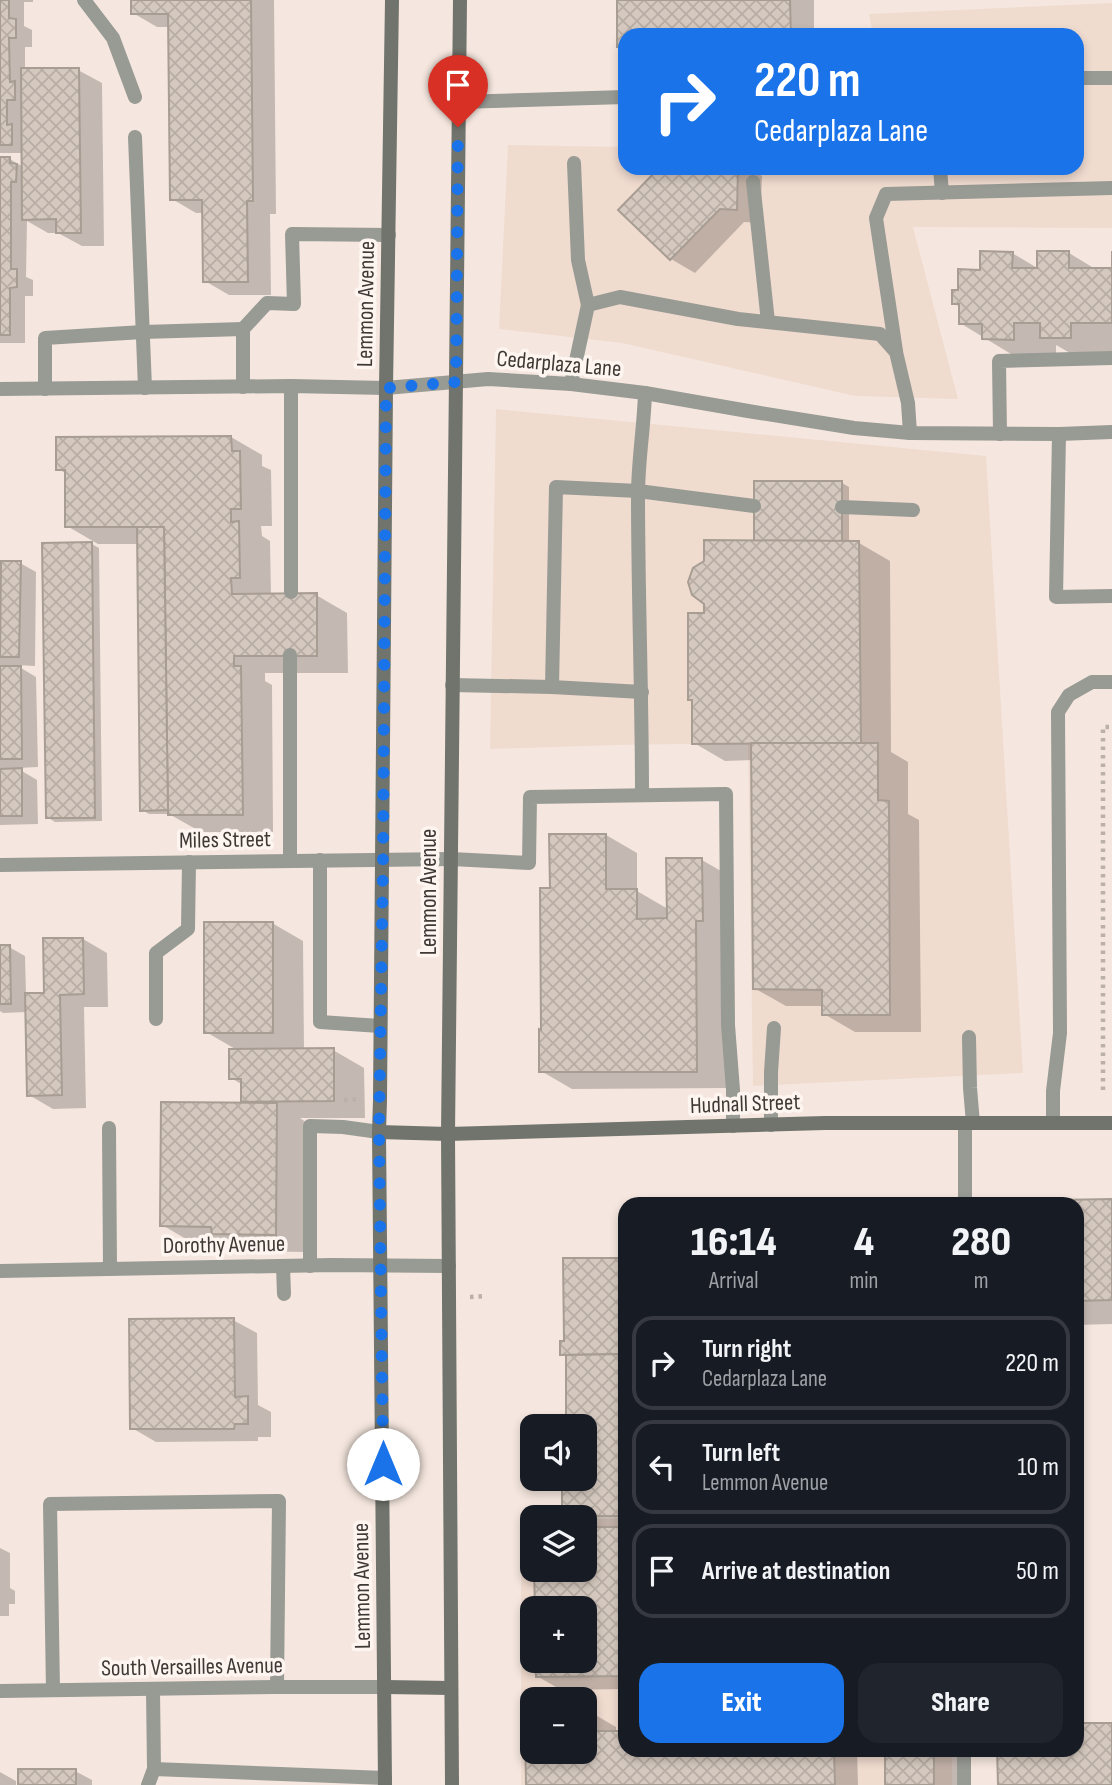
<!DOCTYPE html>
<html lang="en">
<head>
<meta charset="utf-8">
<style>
  :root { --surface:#171b24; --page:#20242c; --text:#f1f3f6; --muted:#9ea1a6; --line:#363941; --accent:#1a73e8 }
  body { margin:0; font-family:"Sofia Sans Condensed",sans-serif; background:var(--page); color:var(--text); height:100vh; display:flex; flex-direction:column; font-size:26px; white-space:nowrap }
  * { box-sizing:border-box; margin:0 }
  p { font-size:23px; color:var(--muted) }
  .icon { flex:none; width:38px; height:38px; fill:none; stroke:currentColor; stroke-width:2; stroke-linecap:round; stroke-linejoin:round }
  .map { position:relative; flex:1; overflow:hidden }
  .details { position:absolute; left:618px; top:1197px; width:466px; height:560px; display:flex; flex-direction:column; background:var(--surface); border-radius:21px; box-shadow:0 4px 10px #0003 }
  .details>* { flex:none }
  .hud { position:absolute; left:618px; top:28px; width:466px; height:147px; border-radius:21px; box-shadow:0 4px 10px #0003; background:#1a73e8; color:#fff; overflow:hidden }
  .fabs { position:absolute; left:520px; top:1414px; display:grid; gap:14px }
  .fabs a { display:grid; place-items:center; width:77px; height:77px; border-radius:14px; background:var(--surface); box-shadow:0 4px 10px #0003; font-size:35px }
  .pin { position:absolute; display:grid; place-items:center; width:60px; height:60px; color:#fff; margin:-72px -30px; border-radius:50% 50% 50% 0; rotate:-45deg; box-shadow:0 0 7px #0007 }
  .pin .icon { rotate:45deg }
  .me { position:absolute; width:77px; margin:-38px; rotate:0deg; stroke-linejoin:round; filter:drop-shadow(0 0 5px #0008) }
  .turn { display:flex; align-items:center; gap:24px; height:147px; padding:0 21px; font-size:32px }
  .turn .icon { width:91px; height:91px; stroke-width:2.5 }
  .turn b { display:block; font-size:49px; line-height:60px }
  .eta { display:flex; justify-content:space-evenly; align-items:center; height:119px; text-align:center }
  .eta b { font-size:42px; font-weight:800; line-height:49px }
  .action { display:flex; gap:14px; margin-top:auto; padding:14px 21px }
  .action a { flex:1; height:80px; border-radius:21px; background:var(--accent); color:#fff; font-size:28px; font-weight:800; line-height:80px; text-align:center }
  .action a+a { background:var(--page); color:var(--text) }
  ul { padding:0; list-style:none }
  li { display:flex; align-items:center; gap:21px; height:94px; margin:0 14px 10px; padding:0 7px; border:4px solid var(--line); border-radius:21px }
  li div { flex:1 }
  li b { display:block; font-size:26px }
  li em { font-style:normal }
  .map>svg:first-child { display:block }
  .built { fill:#f0dbcf; fill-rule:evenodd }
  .shadow { fill:#0003 }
  .building { fill:url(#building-cross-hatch); stroke:#a89d93; stroke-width:2 }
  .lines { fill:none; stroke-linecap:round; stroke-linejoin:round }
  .path { stroke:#bcb1aa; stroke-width:4.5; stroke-dasharray:3.5 5; stroke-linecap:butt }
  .lane { stroke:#989a94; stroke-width:14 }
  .street { stroke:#989a94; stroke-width:14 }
  .secondary { stroke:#70746c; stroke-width:14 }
  .route { stroke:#1a73e8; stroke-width:12; stroke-dasharray:0 21.6 }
  .labels { text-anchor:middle; stroke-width:7; stroke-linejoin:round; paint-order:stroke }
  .street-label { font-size:23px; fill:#3e3935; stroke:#fef5f1 }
</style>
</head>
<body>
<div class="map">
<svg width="1112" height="1785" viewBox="0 0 1112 1785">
  <defs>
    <pattern id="building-cross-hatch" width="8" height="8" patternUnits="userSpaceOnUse" patternTransform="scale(1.75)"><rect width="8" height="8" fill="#d5c9bf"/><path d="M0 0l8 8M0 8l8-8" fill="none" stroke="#b8ada5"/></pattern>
  </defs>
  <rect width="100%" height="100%" fill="#f5e7df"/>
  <g class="built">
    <polygon points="1112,3 1112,228 913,227 958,399 855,396 622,343 499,329 508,145 625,147 625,168 1076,168 1076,35 873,35 869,14"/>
    <polygon points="496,409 986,456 1023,1073 753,1086 748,743 617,745 490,749"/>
    <path d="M 521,1519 L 532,1519 L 532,1570 L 584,1570 L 585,1519 L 625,1519 L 625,1750 L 952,1750 L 952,1785 L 521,1785 ZM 532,1608 L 584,1608 L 584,1661 L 532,1661 ZM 532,1699 L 584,1699 L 584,1752 L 532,1752 Z"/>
  </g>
  <g class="shadow">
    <polygon points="0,0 33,0 33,2 24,2 24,26 32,30 32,47 25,47 25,70 78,70 102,83 104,246 82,246 58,233 48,233 27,221 26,277 33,280 33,296 25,296 25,343 0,343 0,159 10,159 23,167 23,153 0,153"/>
    <polygon points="133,0 274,0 276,214 270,214 271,295 229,295 205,281 204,213 196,213 172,199 170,27 157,27 133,13"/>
    <polygon points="619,0 814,0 814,35 625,35 625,49 619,46"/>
    <polygon points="662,168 748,168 762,176 760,223 744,222 695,273 671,259 621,210"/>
    <polygon points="1012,253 1039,269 1069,253 1097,270 1112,270 1112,362 1084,361 1056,345 1056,363 1026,363 960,323 960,307 953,303 960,291 982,271"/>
    <polygon points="231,437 262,455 262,466 271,470 272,526 261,526 262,536 270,541 271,595 316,595 347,613 348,673 265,673 265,681 272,685 273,832 201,832 169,814 149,814 142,810 139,544 92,544 99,548 102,821 55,822 47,817 44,544 98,544 67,526 67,474 58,469"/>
    <polygon points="842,483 849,487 849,543 859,543 890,561 891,752 908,762 908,814 919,820 921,1032 855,1032 824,1014 824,1006 786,1006 754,988 753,760 725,761 694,743 693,701 689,699 705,615 756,542"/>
    <polygon points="20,563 36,572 35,666 16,665 36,677 38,767 17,768 37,780 38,824 0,825 0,566"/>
    <polygon points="606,835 637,853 637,891 668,909 702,860 733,878 728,1088 572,1089 541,1071 551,889"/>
    <polygon points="272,923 303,941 304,1050 333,1050 364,1068 365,1118 300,1118 307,1123 306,1252 245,1251 231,1243 193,1243 162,1225 243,1104 243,1085 231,1078 237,1050 206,1032"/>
    <polygon points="83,939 107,953 108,1007 84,1007 86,1108 53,1109 29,1095 27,1012 3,1013 0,1011 0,947 9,947 25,956 26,995 46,995"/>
    <polygon points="1112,1201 1112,1324 1076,1325 1076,1204 997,1204"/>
    <polygon points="625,1260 625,1689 561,1690 537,1676 537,1661 584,1661 584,1608 536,1608 536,1570 584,1570 588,1529 584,1527 584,1517 568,1517 564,1515 564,1479 584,1479 584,1426 568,1426 568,1357 562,1354 565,1343"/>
    <polygon points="233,1320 257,1333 258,1405 271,1412 271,1437 258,1437 258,1441 156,1442 132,1428"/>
    <polygon points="0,1548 10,1553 10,1588 15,1591 15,1604 9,1604 9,1616 0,1616"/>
    <polygon points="592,1713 616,1727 616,1733 625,1750 857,1750 858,1785 529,1785 532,1735 532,1752 584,1752"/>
    <polygon points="886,1750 957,1750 958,1785 887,1785"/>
    <polygon points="75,1771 92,1780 92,1785 20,1785"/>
    <polygon points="0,1772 16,1781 16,1785 0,1785"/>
  </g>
  <g class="building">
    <polygon points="0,0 9,0 9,18 16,19 16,38 9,38 10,82 15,81 15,100 7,100 7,125 12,124 12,145 0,145"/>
    <polygon points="131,0 251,0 253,201 247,201 248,282 203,282 202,200 170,200 168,14 131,14"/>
    <polygon points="617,0 790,0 791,35 625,35 625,47 617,47"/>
    <polygon points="21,68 79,68 81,233 56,233 56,219 22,220"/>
    <polygon points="0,157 10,157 10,163 17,164 16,182 11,182 11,269 17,269 17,287 10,288 10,335 0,335"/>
    <polygon points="659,168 738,168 737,210 720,209 670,260 618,210"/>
    <polygon points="980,251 1013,252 1012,268 1037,268 1037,251 1069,251 1069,268 1112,268 1112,251 1112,323 1071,323 1071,338 1040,338 1040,323 1014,323 1014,340 982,339 982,324 959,324 959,304 952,304 952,290 958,290 958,269 980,270"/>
    <polygon points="231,436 232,451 240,451 241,509 231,509 231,522 239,521 240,578 231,578 232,594 317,593 317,656 234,656 234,666 241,666 243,815 168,815 164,527 65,527 65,470 56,470 56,437"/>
    <rect x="754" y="481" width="88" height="60"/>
    <polygon points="137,527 164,527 168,810 140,811"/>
    <polygon points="704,540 859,541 861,743 692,744 692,700 688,700 688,613 704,613 704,604 692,595 688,582 693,568 704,561"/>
    <polygon points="92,542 95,818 46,818 42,543"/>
    <polygon points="1,561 21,561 19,657 0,657"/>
    <polygon points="0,666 21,666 22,759 0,759"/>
    <polygon points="751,743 878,743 878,800 889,801 890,1015 822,1015 822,990 753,989"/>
    <polygon points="22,768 22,816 0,816 0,769"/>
    <polygon points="549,834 606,834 606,889 637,889 637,919 667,918 666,858 702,858 703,921 696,921 697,1072 539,1072 539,1029 541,1030 540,888 550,888"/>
    <rect x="204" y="922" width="69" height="111"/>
    <polygon points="43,938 83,938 84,994 60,995 62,1095 27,1096 25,993 44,993"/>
    <polygon points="0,945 10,945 11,1004 0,1004"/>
    <polygon points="334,1048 334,1101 241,1102 241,1079 229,1079 229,1049"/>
    <polygon points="161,1102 277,1103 276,1235 212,1234 211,1227 160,1226"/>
    <polygon points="1112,1199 1112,1300 1076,1301 1076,1204 995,1204 995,1201"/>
    <polygon points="563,1258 625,1258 625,1354 560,1355 560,1341 564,1341"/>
    <polygon points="234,1318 235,1397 248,1396 248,1424 235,1424 234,1429 130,1429 129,1319"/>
    <polygon points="625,1354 625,1516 562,1516 562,1479 584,1479 584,1426 566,1426 566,1355"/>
    <polygon points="584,1527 625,1527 625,1676 536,1677 535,1661 584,1661 584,1608 535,1608 534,1570 584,1570"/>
    <polygon points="584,1712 593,1712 593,1731 625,1731 625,1750 834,1750 835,1785 526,1785 525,1733 532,1733 532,1752 584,1752"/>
    <polygon points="1076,1723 1112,1723 1112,1785 998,1785 997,1750 1076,1750"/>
    <rect x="885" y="1750" width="49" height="35"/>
    <rect x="18" y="1769" width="58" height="16"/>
  </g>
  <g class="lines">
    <g class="path">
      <polyline points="1103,1090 1103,727 1112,727"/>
      <polyline points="344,1100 358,1099"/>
      <polyline points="470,1297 484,1296"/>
    </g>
    <g class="lane">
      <polyline points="84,0 113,38 135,97"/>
      <polyline points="1076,78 1112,78"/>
      <polyline points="458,102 625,97"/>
      <polyline points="135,137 145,388"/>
      <polyline points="574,163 578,260 588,305"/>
      <polyline points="940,168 942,193"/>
      <polyline points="753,182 768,322"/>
      <polyline points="896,351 876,218 886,194 1112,188"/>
      <polyline points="571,384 588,305 620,297 738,319 880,334 896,352 908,403 910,433"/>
      <polyline points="243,387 243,329 267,303 294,304 292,234 389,235"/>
      <polyline points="45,389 45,338 143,332 243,329"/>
      <polyline points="1000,434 999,361 1112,358"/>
      <polyline points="1059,434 1056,597 1112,596"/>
      <polyline points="842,507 913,510"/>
      <polyline points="291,592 291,386"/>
      <polyline points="452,685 552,687 642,692"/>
      <polyline points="552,687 556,487 638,491 754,506"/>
      <path d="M 642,795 C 642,695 638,595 638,495 C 638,461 644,427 645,393"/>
      <polyline points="451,859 529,863 530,797 726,794 728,1025 733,1090 733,1126"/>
      <polyline points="320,860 320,1022 380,1026"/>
      <polyline points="290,861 290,655"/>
      <polyline points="156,1019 156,953 188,929 189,862"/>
      <polyline points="969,1037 970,1088 973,1123"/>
      <polyline points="965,1123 965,1204"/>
      <polyline points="1053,1123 1053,1091 1060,1033 1058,712 1069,695 1092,682 1112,682"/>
      <polyline points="771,1125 771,1072 774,1028"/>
      <polyline points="109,1128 110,1269"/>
      <polyline points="283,1266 284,1294"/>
      <polyline points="310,1266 310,1126 343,1127 379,1132"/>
      <polyline points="53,1690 50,1504 279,1501 277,1687"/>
      <polyline points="154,1769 385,1778"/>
      <polyline points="148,1785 154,1769 153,1690"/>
      <polyline points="964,1785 964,1750"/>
    </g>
    <g class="street">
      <polyline points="0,389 291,386 386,388 488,379 571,384 645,393 748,411 854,428 910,433 1059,434 1112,432"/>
      <polyline points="0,865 451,859"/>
      <polyline points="0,1271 332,1265 449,1266"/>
      <polyline points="0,1691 277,1687 385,1687"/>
    </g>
    <g class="secondary">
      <polyline points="379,1132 448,1134 825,1123 1112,1123"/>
      <polyline points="385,1687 451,1688"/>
      <polyline points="385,1785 379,1132 380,1100 386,388 392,0"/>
      <polyline points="452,1785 448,1134 460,0"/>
    </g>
  </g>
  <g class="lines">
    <polyline class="route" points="383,1464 379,1132 383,859 386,388 456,382 458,127"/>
  </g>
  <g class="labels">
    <g class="street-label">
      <text transform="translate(365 304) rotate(-89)" y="8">Lemmon Avenue</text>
      <text transform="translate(559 363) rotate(5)" y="8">Cedarplaza Lane</text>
      <text transform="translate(225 839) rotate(-1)" y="8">Miles Street</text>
      <text transform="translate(428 892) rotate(-90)" y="8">Lemmon Avenue</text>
      <text transform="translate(745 1103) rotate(-2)" y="8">Hudnall Street</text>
      <text transform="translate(224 1244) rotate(-1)" y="8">Dorothy Avenue</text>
      <text transform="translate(361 1586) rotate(-91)" y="8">Lemmon Avenue</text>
      <text transform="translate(192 1666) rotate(-1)" y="8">South Versailles Avenue</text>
    </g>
  </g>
</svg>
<div class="fabs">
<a><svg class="icon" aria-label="sound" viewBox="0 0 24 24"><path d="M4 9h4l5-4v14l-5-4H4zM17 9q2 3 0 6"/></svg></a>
<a><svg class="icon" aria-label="layers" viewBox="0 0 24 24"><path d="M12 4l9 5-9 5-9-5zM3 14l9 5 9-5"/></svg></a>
<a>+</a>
<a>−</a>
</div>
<div class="pin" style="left:458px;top:127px;background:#d93025"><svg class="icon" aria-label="arrive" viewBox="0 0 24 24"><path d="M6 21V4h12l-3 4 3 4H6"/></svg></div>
<svg class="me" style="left:383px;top:1464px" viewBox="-20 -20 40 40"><circle r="19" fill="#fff"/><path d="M0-13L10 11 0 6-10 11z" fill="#1a73e8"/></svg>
<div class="hud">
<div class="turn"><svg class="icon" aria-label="right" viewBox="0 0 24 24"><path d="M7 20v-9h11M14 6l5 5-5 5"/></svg><div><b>220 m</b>Cedarplaza Lane</div></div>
</div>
<section class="details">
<div class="eta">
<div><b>16:14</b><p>Arrival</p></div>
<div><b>4</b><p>min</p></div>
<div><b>280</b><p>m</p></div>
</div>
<ul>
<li><svg class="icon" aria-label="right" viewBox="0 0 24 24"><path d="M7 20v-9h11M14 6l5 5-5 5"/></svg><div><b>Turn right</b><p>Cedarplaza Lane</p></div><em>220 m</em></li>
<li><svg class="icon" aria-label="left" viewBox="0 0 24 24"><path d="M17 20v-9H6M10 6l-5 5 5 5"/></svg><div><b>Turn left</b><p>Lemmon Avenue</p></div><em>10 m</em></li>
<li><svg class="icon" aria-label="arrive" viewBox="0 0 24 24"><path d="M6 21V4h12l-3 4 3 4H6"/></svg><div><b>Arrive at destination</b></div><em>50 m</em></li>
</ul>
<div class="action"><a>Exit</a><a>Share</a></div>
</section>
</div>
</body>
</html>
